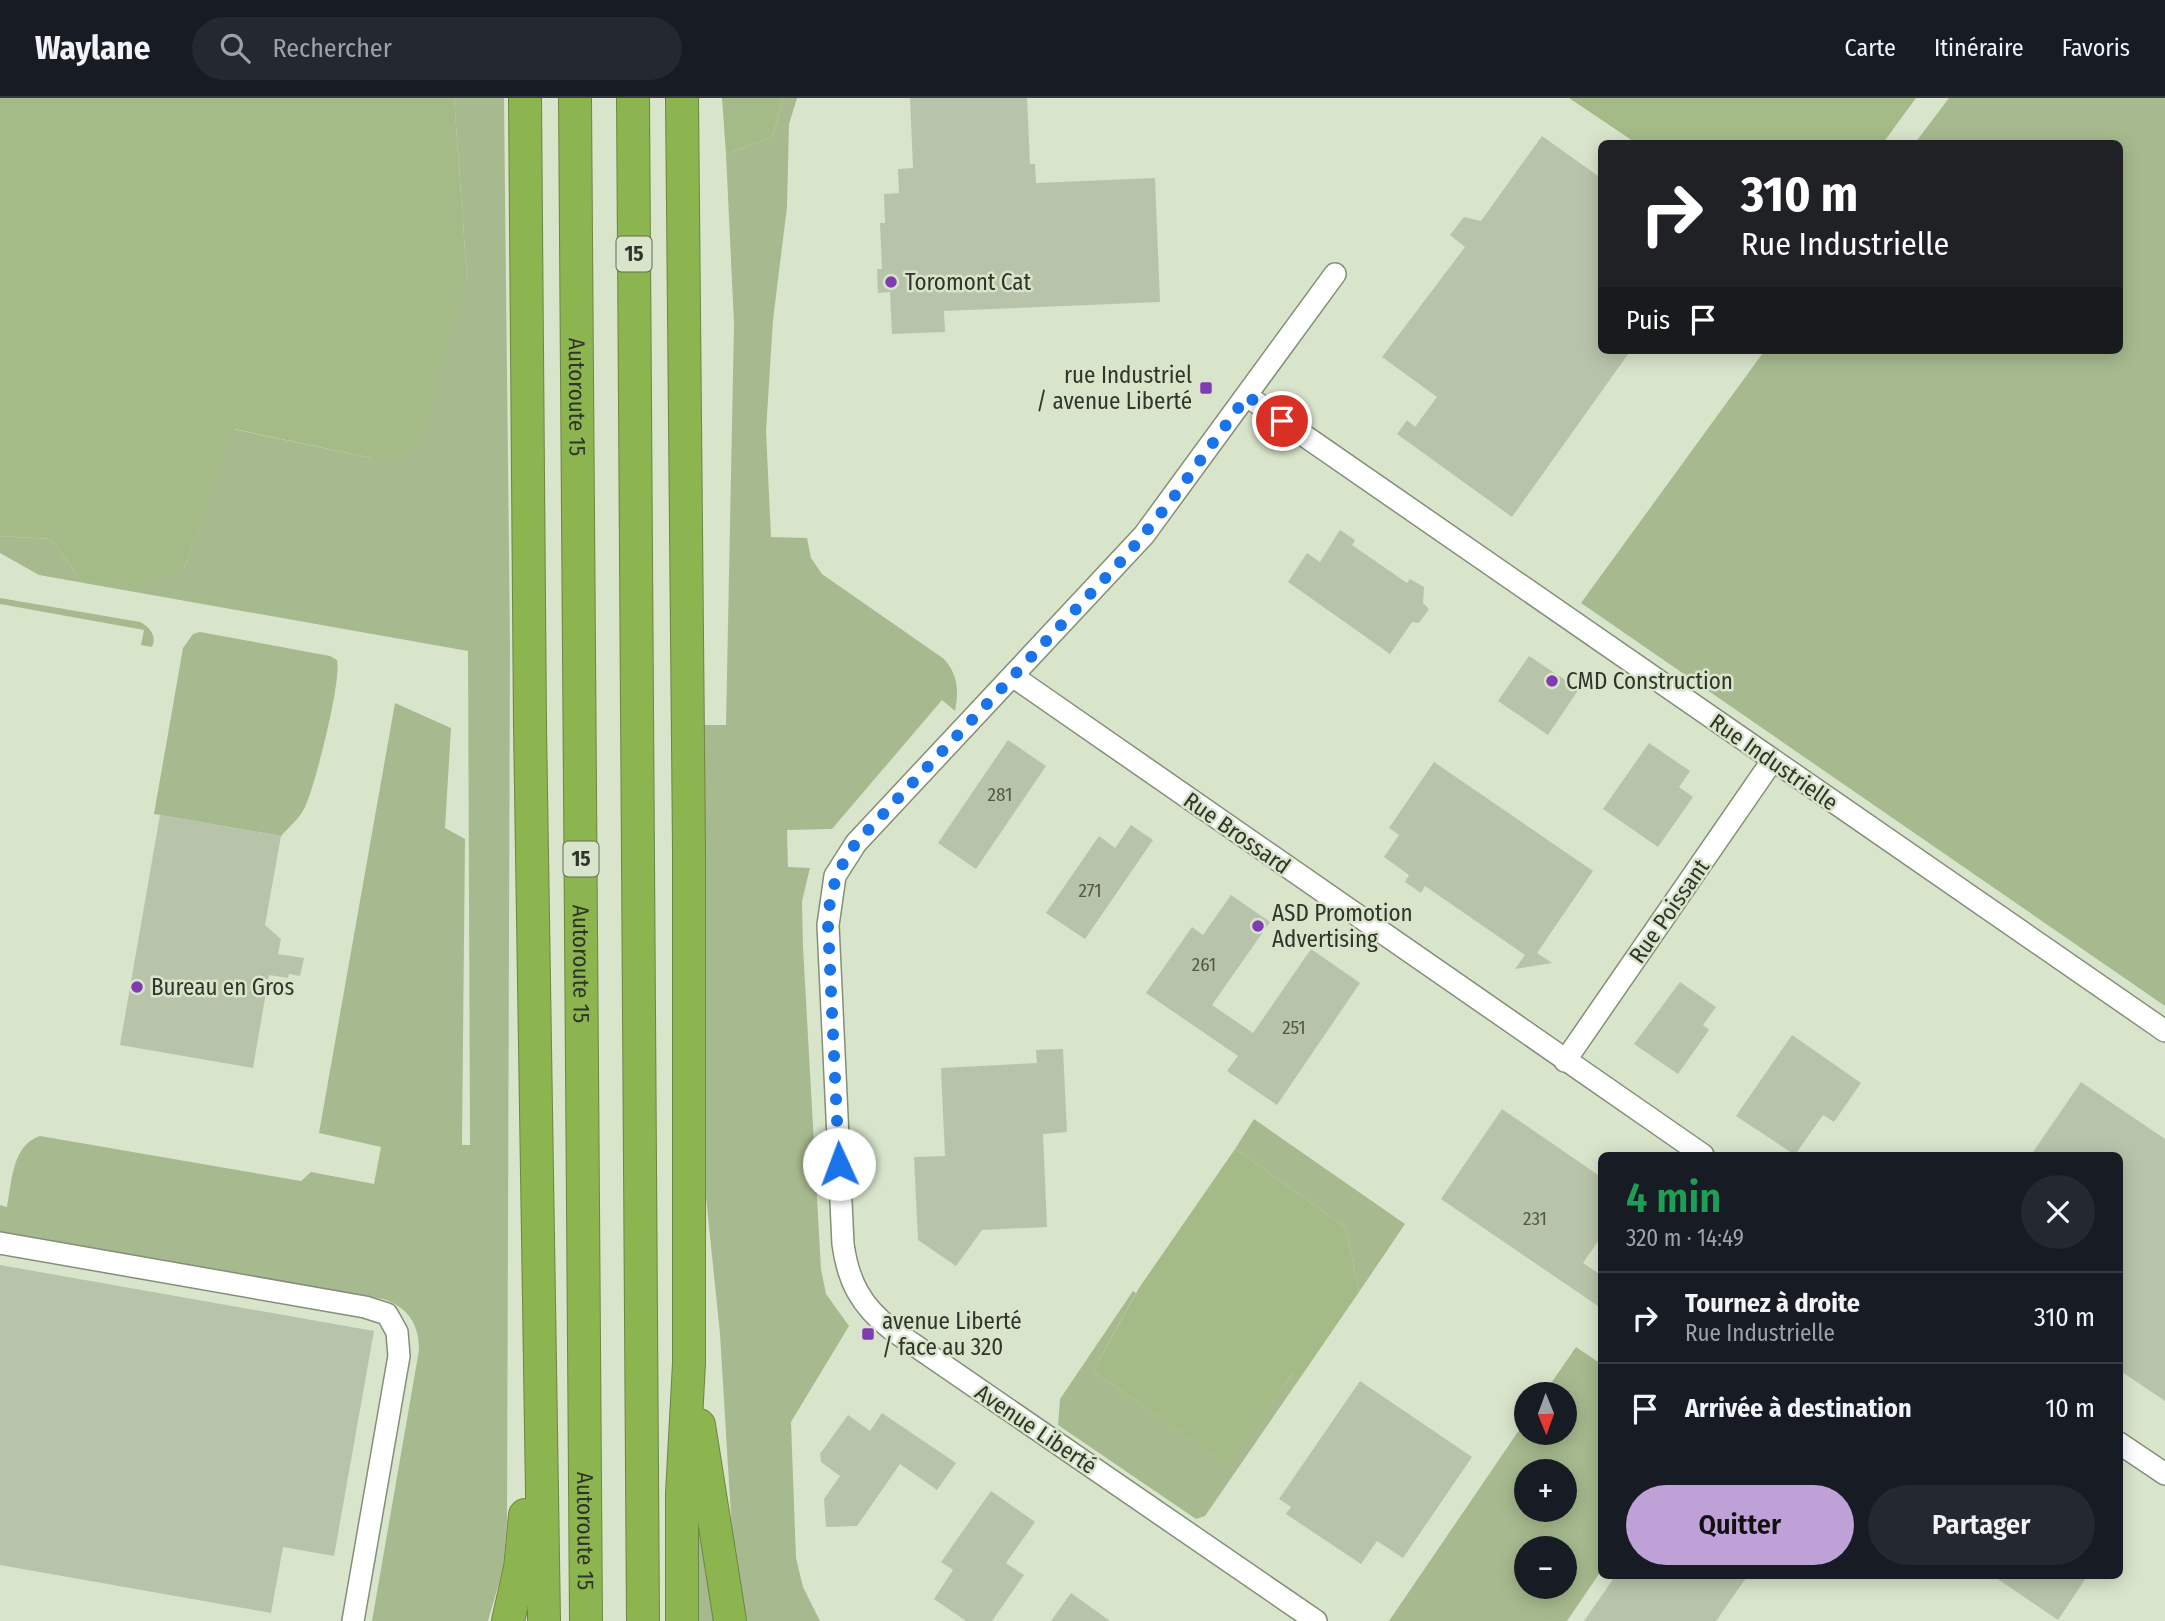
<!DOCTYPE html>
<html lang="fr">
<head>
<meta charset="utf-8">
<style>
  :root { --surface:#171b24; --page:#242831; --text:#f1f3f6; --muted:#9ea1a6; --line:#363941; --accent:#bea1d6 }
  body { margin:0; font-family:"Fira Sans Condensed",sans-serif; background:var(--page); color:var(--text); height:100vh; display:flex; flex-direction:column; font-size:26px; white-space:nowrap }
  * { box-sizing:border-box; margin:0 }
  p { font-size:23px; color:var(--muted) }
  .icon { flex:none; width:38px; height:38px; fill:none; stroke:currentColor; stroke-width:2; stroke-linecap:round; stroke-linejoin:round }
  .map { position:relative; flex:1; overflow:hidden }
  .drawer { position:absolute; left:1598px; top:1054px; width:525px; height:427px; display:flex; flex-direction:column; background:var(--surface); border-radius:10px; box-shadow:0 4px 18px #0003 }
  .drawer>* { flex:none }
  .guide { position:absolute; left:1598px; top:42px; width:525px; height:214px; border-radius:10px; box-shadow:0 4px 18px #0003; background:#202124; color:#fff; overflow:hidden }
  .needle { width:46px; rotate:179deg }
  .buttons { position:absolute; left:1514px; top:1284px; display:grid; gap:14px }
  .buttons a { display:grid; place-items:center; width:63px; height:63px; border-radius:50%; background:var(--surface); box-shadow:0 4px 18px #0003; font-size:35px }
  .pin { position:absolute; display:grid; place-items:center; width:60px; height:60px; color:#fff; margin:-30px; border:4px solid #fff; border-radius:50%; box-shadow:0 2px 7px #0007 }
  .me { position:absolute; width:77px; margin:-38px; rotate:358deg; stroke-linejoin:round; filter:drop-shadow(0 0 5px #0008) }
  .turn { display:flex; align-items:center; gap:24px; height:147px; padding:0 28px; font-size:32px }
  .turn .icon { width:91px; height:91px; stroke-width:2.5 }
  .turn b { display:block; font-size:49px; line-height:60px }
  .then { display:flex; align-items:center; height:66px; padding:0 28px; background:#0003; gap:14px; font-size:26px }
  .round { display:grid; place-items:center; flex:none; width:74px; height:74px; border-radius:37px; background:var(--page) }
  .summary { display:flex; align-items:center; justify-content:space-between; height:119px; padding:0 28px }
  h1 { font-size:42px; font-weight:600; line-height:52px; color:#1e9e55 }
  .cta { display:flex; gap:14px; margin-top:auto; padding:14px 28px }
  .cta a { flex:1; height:80px; border-radius:42px; background:var(--accent); color:#111; font-size:28px; font-weight:600; line-height:80px; text-align:center }
  .cta a+a { background:var(--page); color:var(--text) }
  ul { padding:0; list-style:none }
  li { display:flex; align-items:center; gap:21px; height:91px; padding:0 28px; border-top:2px solid var(--line) }
  li div { flex:1 }
  li b { display:block; font-size:26px }
  li em { font-style:normal }
  header { display:flex; align-items:center; gap:42px; box-sizing:border-box; height:98px; padding:0 35px; background:var(--surface); border-bottom:2px solid var(--line) }
  header strong { font-size:33px }
  nav { display:flex; gap:38px; margin-inline-start:auto; font-size:24px }
  .search { width:490px; height:63px; background:var(--page); display:flex; align-items:center; gap:18px; box-sizing:border-box; padding:0 24px; border-radius:38px; color:var(--muted); font-size:26px }
  .map>svg:first-child { display:block }
  .green { fill:#a7ba8f; fill-rule:evenodd }
  .forest { fill:#a4bb88 }
  .building { fill:#b8c4aa }
  .lines { fill:none; stroke-linecap:round; stroke-linejoin:round }
  .minor-casing { stroke:#848f77; stroke-width:24 }
  .highway-casing { stroke:#6c8742; stroke-width:34 }
  .minor { stroke:#fff; stroke-width:21 }
  .highway { stroke:#8cb44f; stroke-width:32 }
  .route { stroke:#1a73e8; stroke-width:12; stroke-dasharray:0 21.6 }
  .poi-dot { fill:#7f3cb0; stroke:#d9e5cb; stroke-width:2.5 }
  .labels { text-anchor:middle; stroke-width:5; stroke-linejoin:round; paint-order:stroke }
  .number-label { font-size:19px; fill:#52584a }
  .shield { fill:#d9e5cb; stroke:#63695a; stroke-width:2 }
  .shield-label { font-size:21px; font-weight:bold; fill:#30342a }
  .poi-label { font-size:23px; fill:#30342a; stroke:#d9e5cb; text-anchor:start }
  .street-label { font-size:23px; fill:#30342a; stroke:#d9e5cb }
</style>
</head>
<body>
<header>
<strong>Waylane</strong>
<div class="search"><svg class="icon" aria-label="search" viewBox="0 0 24 24"><circle cx="10" cy="10" r="6"/><path d="M15 15l6 6"/></svg>Rechercher</div>
<nav><a>Carte</a><a>Itinéraire</a><a>Favoris</a></nav>
</header>
<div class="map">
<svg width="2165" height="1523" viewBox="0 0 2165 1523">
  <rect width="100%" height="100%" fill="#d9e5cb"/>
  <g class="green">
    <path d="M 454,0 L 504,0 L 510,547 L 507,1423 L 503,1471 L 488,1523 L 372,1523 L 419,1252 C 419,1226 408,1209 383,1201 L 0,1134 L 0,1107 L 7,1109 C 12,1083 12,1047 40,1038 L 301,1083 L 311,1074 L 374,1086 L 381,1049 L 319,1035 L 395,605 L 451,630 L 445,730 L 465,741 L 462,1047 L 470,1047 L 468,553 L 39,477 L 0,455 L 0,438 L 51,441 L 81,482 L 184,470 L 233,331 L 372,360 L 406,360 L 467,180 Z"/>
    <path d="M 783,0 L 797,0 L 789,26 L 787,109 L 773,222 L 766,333 L 771,439 L 807,440 L 811,460 L 822,476 L 944,561 C 958,577 959,592 955,613 L 942,602 L 832,731 L 787,732 L 788,769 L 810,770 L 802,803 L 803,849 L 821,1171 L 826,1196 L 849,1228 L 791,1324 L 796,1460 L 803,1489 L 820,1523 L 745,1523 L 734,1468 L 720,1236 L 703,1070 L 704,627 L 726,627 L 734,226 L 726,56 L 772,39 Z"/>
    <polygon points="1949,0 2165,0 2165,908 1581,505 1765,252 2119,252 2119,46 1915,45"/>
    <path d="M 0,500 L 140,524 C 150,529 157,538 152,549 L 141,547 L 144,532 L 0,506 Z"/>
    <path d="M 200,534 L 330,558 L 337,562 C 342,582 315,688 305,709 C 300,720 289,729 281,738 L 154,716 L 183,550 L 193,536 Z"/>
    <polygon points="1254,1021 1405,1126 1359,1194 1346,1130 1235,1051"/>
    <polygon points="1133,1193 1136,1195 1093,1273 1226,1365 1293,1275 1300,1280 1205,1418 1196,1421 1058,1327 1060,1301"/>
    <path d="M 1576,1249 L 1601,1266 L 1601,1473 L 1567,1523 L 1389,1523 L 1526,1322 L 1526,1335 L 1564,1335 L 1564,1297 L 1543,1297 ZM 1526,1374 L 1564,1374 L 1564,1412 L 1526,1412 ZM 1526,1451 L 1564,1451 L 1564,1489 L 1526,1489 Z"/>
    <polygon points="697,1413 720,1523 698,1523"/>
  </g>
  <g class="forest">
    <polygon points="0,0 454,0 467,180 423,338 406,360 372,360 234,331 184,470 140,492 81,482 51,441 0,438"/>
    <polygon points="722,0 783,0 772,39 726,56"/>
    <polygon points="1569,0 1916,0 1883,45 1636,45"/>
    <polygon points="1235,1051 1346,1130 1359,1194 1300,1280 1292,1276 1227,1366 1093,1273 1139,1190"/>
  </g>
  <g class="building">
    <polygon points="910,0 1027,0 1030,66 1035,66 1036,85 1155,80 1160,204 944,213 945,234 892,236 890,194 878,195 877,171 882,171 880,125 885,125 884,96 899,95 898,71 913,70"/>
    <polygon points="1542,38 1601,80 1601,252 1631,252 1512,419 1397,336 1407,322 1415,329 1437,299 1382,259 1465,149 1450,137 1464,119 1481,123"/>
    <polygon points="1340,432 1355,442 1352,447 1407,485 1410,481 1424,489 1423,505 1429,511 1419,525 1412,524 1390,556 1288,484 1307,455 1320,464"/>
    <polygon points="1529,558 1579,591 1548,637 1498,603"/>
    <polygon points="1008,642 1046,668 976,771 938,745"/>
    <polygon points="1649,645 1690,673 1679,689 1693,699 1658,749 1603,711"/>
    <polygon points="1434,664 1593,773 1537,855 1552,865 1515,871 1525,857 1425,788 1421,795 1405,784 1409,777 1384,759 1399,737 1389,730"/>
    <polygon points="160,717 281,738 265,827 281,841 278,856 304,860 300,878 289,876 288,880 269,877 253,970 120,947"/>
    <polygon points="1131,727 1153,742 1085,841 1046,815 1099,738 1115,750"/>
    <polygon points="1231,797 1270,824 1212,907 1253,935 1311,851 1360,885 1277,1007 1227,973 1238,958 1146,895 1192,829 1203,837"/>
    <polygon points="1680,884 1716,909 1703,927 1709,932 1678,976 1634,946"/>
    <polygon points="1792,937 1861,985 1834,1024 1823,1017 1795,1057 1736,1018"/>
    <polygon points="1063,951 1067,1034 1043,1036 1047,1129 982,1132 956,1168 918,1142 914,1059 945,1058 941,970 1037,965 1036,952"/>
    <polygon points="2081,984 2165,1041 2165,1303 2119,1272 2119,1057 2031,1057"/>
    <polygon points="1502,1011 1601,1079 1601,1139 1583,1165 1601,1177 1601,1210 1441,1101"/>
    <polygon points="0,1167 374,1233 334,1458 283,1449 271,1515 0,1467"/>
    <polygon points="1360,1283 1472,1359 1403,1460 1377,1443 1361,1466 1286,1416 1291,1409 1279,1401"/>
    <polygon points="882,1315 956,1365 937,1392 900,1366 857,1428 826,1429 824,1401 840,1378 821,1364 820,1356 848,1317 870,1333"/>
    <polygon points="991,1393 1035,1424 1006,1465 1024,1477 992,1523 966,1523 934,1501 953,1472 941,1464"/>
    <polygon points="1616,1477 1748,1477 1716,1523 1584,1523"/>
    <polygon points="1992,1477 2088,1477 2058,1522"/>
    <polygon points="1071,1495 1110,1523 1051,1523"/>
  </g>
  <g class="lines">
    <defs>
      <g id="minor">
        <polyline points="1247,298 2165,933"/>
        <polyline points="1014,579 1703,1057"/>
        <polyline points="1565,963 1772,663"/>
        <polyline points="0,1145 365,1209 387,1216 397,1234 399,1258 353,1523"/>
        <polyline points="2119,1345 2165,1376"/>
        <path d="M 1316,1523 L 891,1231 C 861,1208 848,1183 843,1146 L 828,827 L 835,778 L 856,745 L 1144,437 L 1335,176"/>
      </g>
      <g id="highway">
        <polyline points="525,0 530,628 544,1523"/>
        <path id="s1" d="M 575,0 L 586,1523"/>
        <polyline points="633,0 643,1523"/>
        <polyline points="699,1327 730,1523"/>
        <polyline points="508,1523 520,1470 525,1417"/>
        <polyline points="682,1523 682,1396 689,1265 689,752 682,0"/>
      </g>
    </defs>
    <use href="#minor" class="minor-casing"/>
    <use href="#highway" class="highway-casing"/>
    <use href="#minor" class="minor"/>
    <use href="#highway" class="highway"/>
  </g>
  <g class="lines">
    <path class="route" d="M 839,1066 L 828,827 C 829,794 837,771 856,745 L 1127,457 L 1171,403 L 1247,298 L 1282,323"/>
  </g>
  <g class="poi-dot">
    <circle cx="891" cy="184" r="7"/>
    <rect x="1199" y="283" width="14" height="14" rx="3.5"/>
    <circle cx="1552" cy="583" r="7"/>
    <circle cx="1258" cy="828" r="7"/>
    <circle cx="137" cy="889" r="7"/>
    <rect x="861" y="1229" width="14" height="14" rx="3.5"/>
  </g>
  <g class="labels">
    <g class="number-label">
      <text x="1000" y="703">281</text>
      <text x="1090" y="799">271</text>
      <text x="1204" y="873">261</text>
      <text x="1294" y="936">251</text>
      <text x="1535" y="1127">231</text>
    </g>
    <g class="shield">
      <rect x="616.5" y="138.5" width="35" height="35" rx="5"/>
      <rect x="563.5" y="743.5" width="35" height="35" rx="5"/>
    </g>
    <g class="shield-label">
      <text x="634" y="163">15</text>
      <text x="581" y="768">15</text>
    </g>
    <g class="poi-label">
      <text x="905" y="192">Toromont Cat</text>
      <text x="1192" y="285" text-anchor="end">rue Industriel<tspan x="1192" dy="26">/ avenue Liberté</tspan></text>
      <text x="1566" y="591">CMD Construction</text>
      <text x="1272" y="823">ASD Promotion<tspan x="1272" dy="26">Advertising</tspan></text>
      <text x="151" y="897">Bureau en Gros</text>
      <text x="882" y="1231">avenue Liberté<tspan x="882" dy="26">/ face au 320</tspan></text>
    </g>
    <g class="street-label">
      <text dy="8" stroke="none"><textPath href="#s1" startOffset="299">Autoroute 15</textPath></text>
      <text transform="translate(1774 664) rotate(35)" y="8">Rue Industrielle</text>
      <text transform="translate(1237 735) rotate(35)" y="8">Rue Brossard</text>
      <text transform="translate(1669 813) rotate(-55)" y="8">Rue Poissant</text>
      <text dy="8" stroke="none"><textPath href="#s1" startOffset="866">Autoroute 15</textPath></text>
      <text transform="translate(1036 1331) rotate(34)" y="8">Avenue Liberté</text>
      <text dy="8" stroke="none"><textPath href="#s1" startOffset="1433">Autoroute 15</textPath></text>
    </g>
  </g>
</svg>
<div class="buttons">
<a><svg class="needle" viewBox="-14 -14 28 28"><path d="M0-13l5 13h-10z" fill="#e53935"/><path d="M0 13l5-13h-10z" fill="#9ea1a6"/></svg></a>
<a>+</a>
<a>−</a>
</div>
<div class="pin" style="left:1282px;top:323px;background:#d93025"><svg class="icon" aria-label="arrive" viewBox="0 0 24 24"><path d="M6 21V4h12l-3 4 3 4H6"/></svg></div>
<svg class="me" style="left:839px;top:1066px" viewBox="-20 -20 40 40"><circle r="19" fill="#fff"/><path d="M0-13L10 11 0 6-10 11z" fill="#1a73e8"/></svg>
<div class="guide">
<div class="turn"><svg class="icon" aria-label="right" viewBox="0 0 24 24"><path d="M7 20v-9h11M14 6l5 5-5 5"/></svg><div><b>310 m</b>Rue Industrielle</div></div>
<div class="then">Puis<svg class="icon" aria-label="arrive" viewBox="0 0 24 24"><path d="M6 21V4h12l-3 4 3 4H6"/></svg></div>
</div>
<section class="drawer">
<div class="summary"><div><h1>4 min</h1><p>320 m · 14:49</p></div><a class="round"><svg class="icon" aria-label="close" viewBox="0 0 24 24"><path d="M6 6l12 12M18 6L6 18"/></svg></a></div>
<ul>
<li><svg class="icon" aria-label="right" viewBox="0 0 24 24"><path d="M7 20v-9h11M14 6l5 5-5 5"/></svg><div><b>Tournez à droite</b><p>Rue Industrielle</p></div><em>310 m</em></li>
<li><svg class="icon" aria-label="arrive" viewBox="0 0 24 24"><path d="M6 21V4h12l-3 4 3 4H6"/></svg><div><b>Arrivée à destination</b></div><em>10 m</em></li>
</ul>
<div class="cta"><a>Quitter</a><a>Partager</a></div>
</section>
</div>
</body>
</html>
